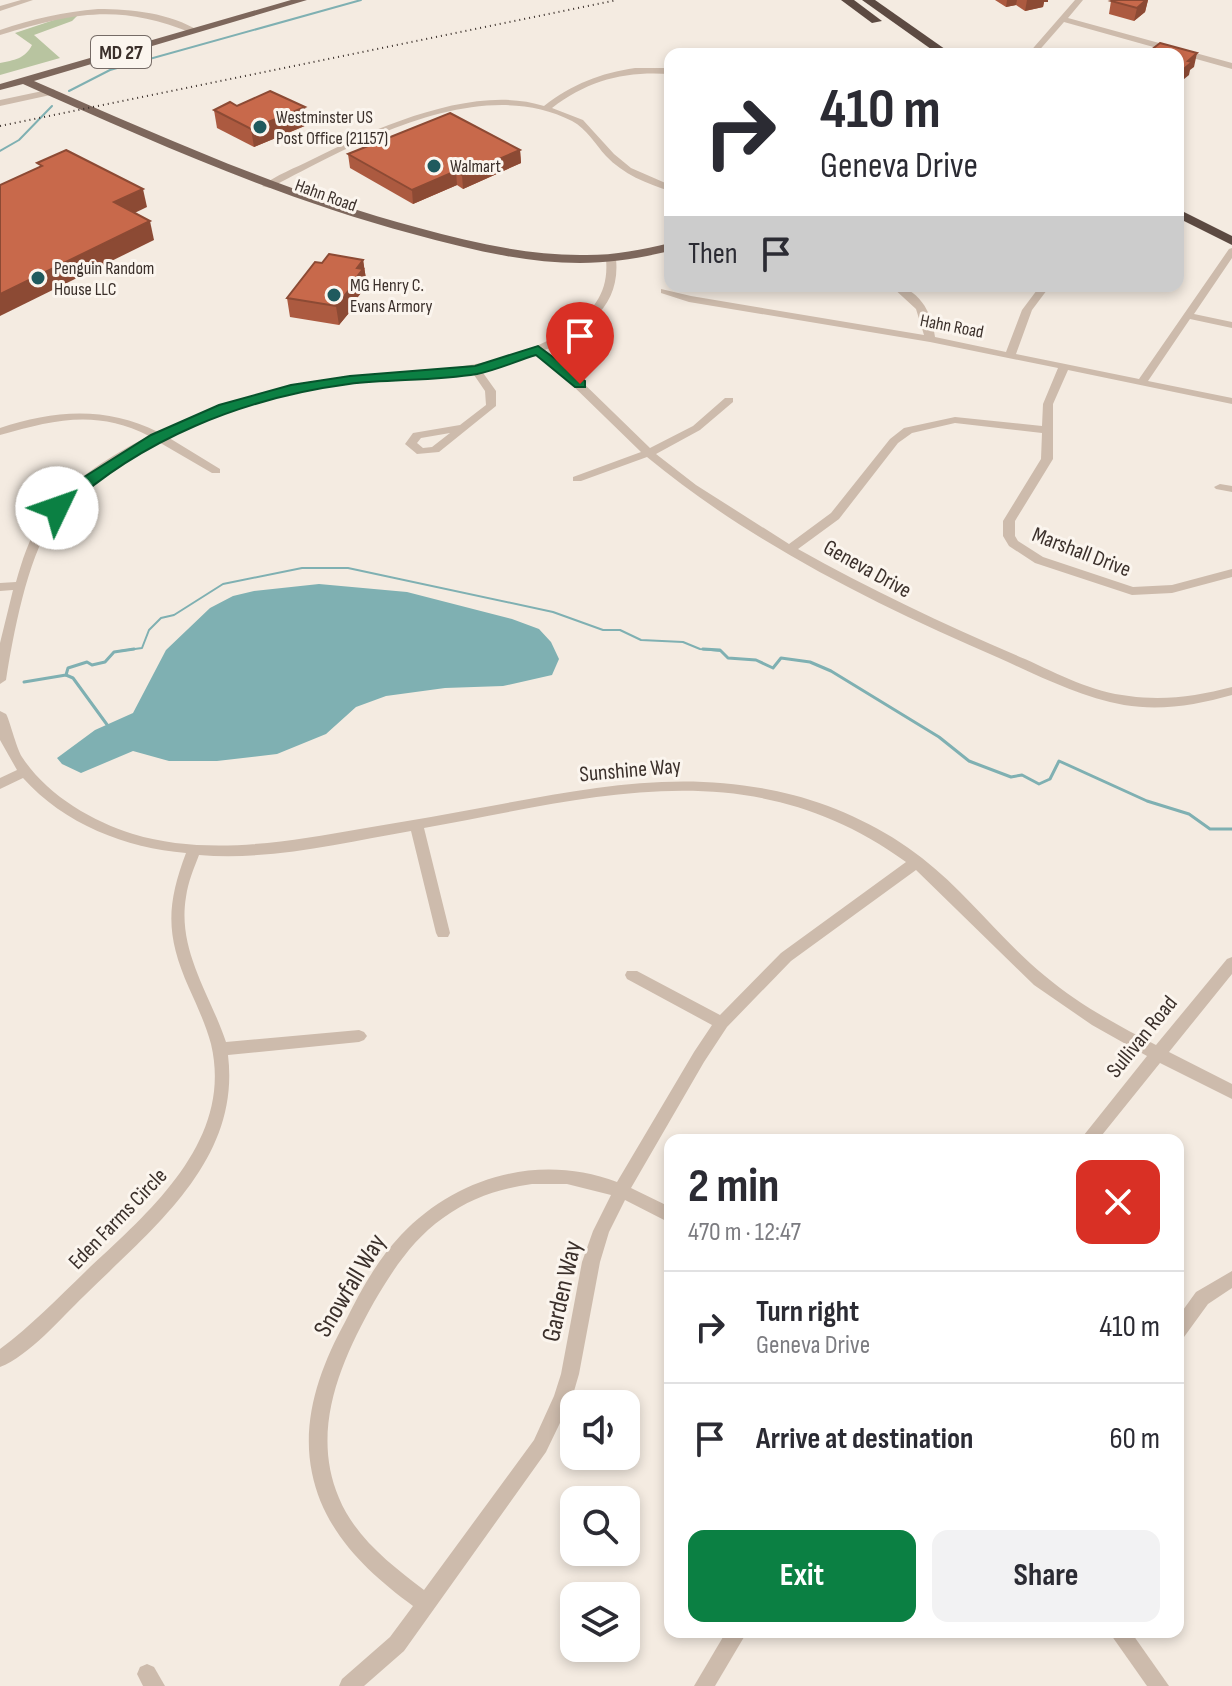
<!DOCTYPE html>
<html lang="en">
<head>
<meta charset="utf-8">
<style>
  :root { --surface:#fff; --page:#f2f2f3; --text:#2b2b33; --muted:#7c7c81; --line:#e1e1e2; --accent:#0b8043 }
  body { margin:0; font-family:"Sofia Sans Condensed",sans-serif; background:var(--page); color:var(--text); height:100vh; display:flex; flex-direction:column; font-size:30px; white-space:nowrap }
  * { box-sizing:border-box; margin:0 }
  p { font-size:26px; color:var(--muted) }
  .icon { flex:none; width:44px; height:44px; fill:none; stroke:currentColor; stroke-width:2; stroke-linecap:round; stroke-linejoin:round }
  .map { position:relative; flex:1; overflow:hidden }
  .side { position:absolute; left:664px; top:1134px; width:520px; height:504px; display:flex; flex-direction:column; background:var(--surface); border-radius:16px; box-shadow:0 4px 12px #0003 }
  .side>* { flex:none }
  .banner { position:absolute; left:664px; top:48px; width:520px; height:244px; border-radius:16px; box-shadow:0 4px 12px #0003; background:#fff; color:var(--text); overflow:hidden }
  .tools { position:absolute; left:560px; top:1390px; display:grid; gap:16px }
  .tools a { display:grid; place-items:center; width:80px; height:80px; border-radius:16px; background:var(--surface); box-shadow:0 4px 12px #0003; font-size:40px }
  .pin { position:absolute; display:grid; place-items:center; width:68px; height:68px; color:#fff; margin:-82px -34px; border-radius:50% 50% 50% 0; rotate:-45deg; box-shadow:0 0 8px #0007 }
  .pin .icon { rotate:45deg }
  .me { position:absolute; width:88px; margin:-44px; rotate:48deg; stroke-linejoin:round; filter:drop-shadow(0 0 6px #0008) }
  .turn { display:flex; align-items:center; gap:28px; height:168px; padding:0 24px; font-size:36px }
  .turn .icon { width:104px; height:104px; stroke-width:2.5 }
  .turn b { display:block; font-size:56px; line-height:68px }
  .then { display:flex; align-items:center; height:76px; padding:0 24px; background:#0003; gap:16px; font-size:30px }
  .round { display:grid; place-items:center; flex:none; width:84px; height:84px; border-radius:16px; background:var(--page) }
  .summary { display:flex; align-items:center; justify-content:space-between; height:136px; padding:0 24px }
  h1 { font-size:48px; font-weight:700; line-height:60px }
  .primary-button { display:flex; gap:16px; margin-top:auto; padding:16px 24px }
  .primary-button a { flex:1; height:92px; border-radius:16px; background:var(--accent); color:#fff; font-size:32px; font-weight:700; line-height:92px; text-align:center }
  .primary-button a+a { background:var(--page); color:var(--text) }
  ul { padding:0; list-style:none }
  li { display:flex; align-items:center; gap:24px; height:112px; padding:0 24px; border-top:2px solid var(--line) }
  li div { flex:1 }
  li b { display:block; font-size:30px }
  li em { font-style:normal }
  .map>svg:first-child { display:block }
  .green { fill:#b8c4a0 }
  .water { fill:#7fb0b2 }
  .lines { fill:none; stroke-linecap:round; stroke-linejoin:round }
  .stream-far1 { stroke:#7fb0b2; stroke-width:2 }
  .stream { stroke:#7fb0b2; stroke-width:3 }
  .minor { fill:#cdbbac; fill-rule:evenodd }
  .major { fill:#7d675c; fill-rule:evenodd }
  .highway { fill:#5c4a42; fill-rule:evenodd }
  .rail { stroke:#3b302b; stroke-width:2; stroke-dasharray:1 4; stroke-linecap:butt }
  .wall { fill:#ac5a40 }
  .shaded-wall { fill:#8c4a34 }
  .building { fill:#c8694b; stroke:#8c4a34; stroke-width:2 }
  .route { fill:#0b8043; stroke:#07532c; stroke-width:2 }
  .poi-dot { fill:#1f5a5e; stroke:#fbf5ee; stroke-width:3 }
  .labels { text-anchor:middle; stroke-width:6; stroke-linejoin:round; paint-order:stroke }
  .far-poi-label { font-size:18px; fill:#3b302b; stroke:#fbf5ee; text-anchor:start }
  .far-street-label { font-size:18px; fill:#3b302b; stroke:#fbf5ee }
  .shield { fill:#fbf5ee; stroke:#756b66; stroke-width:2 }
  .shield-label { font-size:20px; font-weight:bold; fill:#3b302b }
  .street-label { font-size:22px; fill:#3b302b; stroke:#fbf5ee }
  .near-street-label { font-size:26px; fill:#3b302b; stroke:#fbf5ee }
</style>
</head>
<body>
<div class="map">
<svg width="1232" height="1686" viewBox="0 0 1232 1686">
  <rect width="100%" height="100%" fill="#f4ebe1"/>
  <path class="green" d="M 75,13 L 78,15 L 72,21 L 34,35 L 60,58 L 0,75 L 0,63 C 14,60 25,59 32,45 L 15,33 Z"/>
  <polygon class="water" points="319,584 407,592 512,619 539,629 551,642 559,659 552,675 503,686 445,688 386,696 356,707 326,734 277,754 217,761 169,761 133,751 81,773 62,764 57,758 95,730 133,713 166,650 210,608 233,596 254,591"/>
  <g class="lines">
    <g class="stream-far1">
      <polyline points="69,91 110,70 361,0"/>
      <polyline points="0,151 19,140 52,106"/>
      <polyline points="120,651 142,648 149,630 161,618 174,615 223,584 302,568 348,568 553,612 603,630 620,630 641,640 683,642 700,649 721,651"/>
    </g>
    <g class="stream">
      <polyline points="703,649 720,650 728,658 756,660 773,668 781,658 810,662 831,671 939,737 969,761 1011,777 1022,775 1039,784 1050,779 1059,761 1147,801 1189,814 1210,829 1232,829"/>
      <polyline points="66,675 73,678 108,726"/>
      <polyline points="24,682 66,675 68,668 87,662 92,665 105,662 114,652 134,649"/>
    </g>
    <g class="minor">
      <polygon points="21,0 33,0 0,11 0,6"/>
      <polygon points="1075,0 1083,0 1068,18 1232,63 1232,69 1064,22 1036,54 1028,54"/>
      <path d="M 98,9 C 132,9 170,13 199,31 L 192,33 C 118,3 74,13 0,35 L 0,30 C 32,19 64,12 98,9 Z"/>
      <path d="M 635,68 L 670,68 L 670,74 C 625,71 588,80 552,108 L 583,120 L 614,154 L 631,168 L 670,185 L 670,191 C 647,184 623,174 606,156 C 595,144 587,129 572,121 C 478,73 353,145 270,188 L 262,186 C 276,175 295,168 311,160 C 373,129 474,83 544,106 C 572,84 601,73 635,68 Z"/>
      <polygon points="52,89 55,90 55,94 0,106 0,100"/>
      <path d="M 1232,248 L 1232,258 L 1194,314 L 1232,322 L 1232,328 L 1190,319 L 1148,381 L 1232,398 L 1232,404 L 1068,370 L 1053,404 L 1053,459 L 1015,521 L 1015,536 L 1018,541 L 1043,557 L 1133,587 L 1172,585 L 1232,569 L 1232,577 L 1172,593 L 1132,595 L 1035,563 L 1009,546 L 1003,536 L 1003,521 L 1041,459 L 1042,433 L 955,423 L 912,433 L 898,443 L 839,519 L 798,549 C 871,590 947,626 1025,659 C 1058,674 1092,692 1129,696 C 1164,701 1198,696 1232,687 L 1232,695 C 1197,705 1161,711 1124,705 C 1080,697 1039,676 999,658 C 876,605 751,543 647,457 L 581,481 L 573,481 L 573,477 L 641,452 L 569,382 L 537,354 L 481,370 L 496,391 L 496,406 L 439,452 L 417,454 L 405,444 L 413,433 L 460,425 L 486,405 L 485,391 L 472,372 C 431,378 390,379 349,383 C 285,390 224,409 166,436 L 220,469 L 220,473 L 212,473 L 157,441 C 119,460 76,486 52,523 C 27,559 13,636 6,680 L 0,684 L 0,643 L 13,590 L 0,591 L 0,583 L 16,582 C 22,561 29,538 42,519 C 67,482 110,456 149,436 C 96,409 54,420 0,435 L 0,428 C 53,410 107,406 158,432 C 206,409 256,393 308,383 C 396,367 490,380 568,329 C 594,311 609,292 606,259 L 611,256 L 616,259 C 621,307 584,332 545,350 L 577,377 L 650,448 L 693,426 L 725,398 L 733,398 L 733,402 L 700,430 L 656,454 L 696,485 L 789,544 L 831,513 L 890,439 L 904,428 L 955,417 L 1042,426 L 1043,404 L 1058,368 L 930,342 L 689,302 L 661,293 L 661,289 L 691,296 L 924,335 L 916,309 L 891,286 C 918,286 932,312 935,337 L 1006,352 L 1022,310 L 1040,286 L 1050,286 L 1032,310 L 1016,354 L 1139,379 L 1229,249 ZM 450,433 L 432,447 L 423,448 L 417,443 L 421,438 Z"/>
      <polygon points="1220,484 1232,486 1232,492 1216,489 1214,487"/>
      <path d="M 0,711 C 2,712 4,713 6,714 C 9,718 16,747 22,757 C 46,794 91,821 133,834 C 206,856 286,842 360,829 C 407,821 455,813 502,804 C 602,785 693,769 793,795 C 839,807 885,829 922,858 C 967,893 1001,940 1045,976 C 1078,1004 1117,1025 1156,1045 L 1227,959 L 1232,957 L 1232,974 L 1169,1052 L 1232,1084 L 1232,1099 L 1160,1063 L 1098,1140 L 1080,1140 L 1147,1056 L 1092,1025 L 1034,985 L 916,870 L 791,961 L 727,1027 L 704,1062 L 631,1188 L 670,1207 L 670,1223 L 625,1200 L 609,1232 L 600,1262 L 579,1374 L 572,1398 L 546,1452 L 404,1651 L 364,1686 L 339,1686 L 342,1679 L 390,1637 L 413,1606 C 367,1572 324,1532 312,1473 C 301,1420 320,1368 345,1322 C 360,1292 377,1260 401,1235 C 457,1176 540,1153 617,1182 L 694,1052 L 712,1025 L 627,979 L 625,975 L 627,971 L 637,971 L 720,1015 L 781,953 L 906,862 C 751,749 596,797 424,828 L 450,933 L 448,937 L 438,937 L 436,933 L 411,831 C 342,843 270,861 199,855 C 194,868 188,882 186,897 C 177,950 210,994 226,1042 L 359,1030 L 364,1032 L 367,1036 L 364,1040 L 359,1042 L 228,1055 C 241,1161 152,1229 84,1296 C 61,1318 29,1356 0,1367 L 0,1349 C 31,1326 58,1298 86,1271 C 149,1212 234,1141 211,1044 C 206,1025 197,1006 189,988 C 166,936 166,906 186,853 C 126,848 64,824 23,778 L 0,789 L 0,778 L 17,770 L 0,740 ZM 532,1184 L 567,1184 L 611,1195 L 593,1231 L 582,1262 L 561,1374 L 554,1396 L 534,1440 L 424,1590 C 391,1565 355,1537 339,1498 C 310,1430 341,1361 374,1302 C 392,1271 413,1239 443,1218 C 471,1198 498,1189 532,1184 Z"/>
      <polygon points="1232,1271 1232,1288 1208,1304 1184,1337 1178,1339 1178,1317 1196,1292"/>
      <polygon points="726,1632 747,1632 715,1686 694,1686"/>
      <polygon points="1109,1632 1131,1632 1169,1686 1147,1686"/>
      <polygon points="147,1664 154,1667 165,1686 143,1686 137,1674 140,1667"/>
    </g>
    <path class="major" d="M 291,0 L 307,0 L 34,81 C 160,136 286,193 419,228 C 471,242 525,255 580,255 C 611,256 640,250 670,243 L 670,251 C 640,258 611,263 580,263 C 524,263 468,249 413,234 C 278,198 151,141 23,84 L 0,90 L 0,84 Z"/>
    <g class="highway">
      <polygon points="841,0 854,0 882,21 872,23"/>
      <polygon points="862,0 875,0 952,54 938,54"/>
      <polygon points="1178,209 1232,236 1232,245 1178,218"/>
    </g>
    <polyline class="rail" points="0,126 617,0"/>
  </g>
  <g class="wall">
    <polygon points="995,0 1048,0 1048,2 1044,2 1043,7 1025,11 1016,5 1006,7"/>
    <polygon points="1114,0 1148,0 1145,12 1134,21 1109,14 1111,1"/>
    <polygon points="237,106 307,125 254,147 217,128 214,110"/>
    <polygon points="520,150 521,163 463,189 457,185 413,204 350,168 348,154"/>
    <polygon points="363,260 366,279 364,281 365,288 357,298 358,302 339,325 290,317 287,298 322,263"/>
  </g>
  <g class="shaded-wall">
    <polygon points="1007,0 1017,0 1016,5 1006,7"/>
    <polygon points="1027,0 1048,0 1048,2 1044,2 1043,7 1025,11"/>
    <polygon points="1146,0 1148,0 1145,12 1134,21 1137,8"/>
    <polygon points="1197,53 1194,67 1190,70 1189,75 1178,84 1178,74 1188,61"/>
    <polygon points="305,107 307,125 254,147 251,129"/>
    <polygon points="520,150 521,163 463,189 462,175"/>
    <polygon points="456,171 457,185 413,204 412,190"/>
    <polygon points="143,189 147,207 118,221 114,202"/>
    <polygon points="150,221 154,240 0,316 0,294"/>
    <polygon points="363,260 366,279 364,281 365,288 357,298 358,302 339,325 336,306 352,283 357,268"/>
  </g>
  <g class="building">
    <polygon points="1114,0 1146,0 1137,8 1111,1"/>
    <polygon points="1160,43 1197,53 1188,61 1192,62 1178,74 1178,54 1146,54"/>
    <polygon points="270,91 305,107 251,129 214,110 230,102 237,106"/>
    <polygon points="450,113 520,150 462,175 456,171 412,190 348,154"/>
    <polygon points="66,150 143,189 114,202 150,221 0,294 0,185 42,166 37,163"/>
    <polygon points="329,254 363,260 357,268 363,269 352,283 355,283 336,306 287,298 315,262 322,263"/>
  </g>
  <path class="route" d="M 538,346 L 585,381 L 585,387 L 575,387 L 536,355 C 516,361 497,370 477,374 C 435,381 391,379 349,384 C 243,398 141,439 63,511 L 52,511 L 50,508 L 81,479 L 151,435 L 219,405 L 291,385 L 350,376 L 475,366 Z"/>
  <g class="poi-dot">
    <circle cx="260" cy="127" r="8"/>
    <circle cx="434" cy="166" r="8"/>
    <circle cx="38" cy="278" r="8"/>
    <circle cx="334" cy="295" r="8"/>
  </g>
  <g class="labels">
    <g class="far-poi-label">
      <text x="276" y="123">Westminster US<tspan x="276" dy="21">Post Office (21157)</tspan></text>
      <text x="450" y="172">Walmart</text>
      <text x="54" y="274">Penguin Random<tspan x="54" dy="21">House LLC</tspan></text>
      <text x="350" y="291">MG Henry C.<tspan x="350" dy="21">Evans Armory</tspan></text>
    </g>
    <g class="far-street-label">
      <text transform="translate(326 195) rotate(20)" y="6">Hahn Road</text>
      <text transform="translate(952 326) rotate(11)" y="6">Hahn Road</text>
    </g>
    <rect class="shield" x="91" y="36" width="60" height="32" rx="6"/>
    <g class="shield-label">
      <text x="121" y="59">MD 27</text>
    </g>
    <g class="street-label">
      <text transform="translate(1082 551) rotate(21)" y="8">Marshall Drive</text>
      <text transform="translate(868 568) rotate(29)" y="8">Geneva Drive</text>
      <text transform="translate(630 769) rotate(-5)" y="8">Sunshine Way</text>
      <text transform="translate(1141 1036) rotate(-51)" y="8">Sullivan Road</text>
      <text transform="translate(117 1218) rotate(-46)" y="8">Eden Farms Circle</text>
    </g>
    <g class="near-street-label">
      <text transform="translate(349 1285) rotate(-59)" y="9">Snowfall Way</text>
      <text transform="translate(561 1291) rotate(-77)" y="9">Garden Way</text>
    </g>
  </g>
</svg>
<div class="tools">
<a><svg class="icon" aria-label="sound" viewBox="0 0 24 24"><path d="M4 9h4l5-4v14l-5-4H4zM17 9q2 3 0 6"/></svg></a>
<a><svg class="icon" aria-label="search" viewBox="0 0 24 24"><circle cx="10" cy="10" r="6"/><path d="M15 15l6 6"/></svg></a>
<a><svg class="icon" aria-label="layers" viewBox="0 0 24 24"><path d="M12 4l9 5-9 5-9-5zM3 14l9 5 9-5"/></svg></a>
</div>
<div class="pin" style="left:580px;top:384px;background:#d93025"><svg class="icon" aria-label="arrive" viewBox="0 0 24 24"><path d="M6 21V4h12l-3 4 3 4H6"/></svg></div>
<svg class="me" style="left:57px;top:508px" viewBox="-20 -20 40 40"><circle r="19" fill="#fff"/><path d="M0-13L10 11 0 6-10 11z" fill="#0b8043"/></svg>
<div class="banner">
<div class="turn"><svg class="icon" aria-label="right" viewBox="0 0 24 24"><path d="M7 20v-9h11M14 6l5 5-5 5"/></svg><div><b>410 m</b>Geneva Drive</div></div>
<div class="then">Then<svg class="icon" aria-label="arrive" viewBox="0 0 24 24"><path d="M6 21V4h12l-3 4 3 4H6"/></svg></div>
</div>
<section class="side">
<div class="summary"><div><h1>2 min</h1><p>470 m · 12:47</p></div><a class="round" style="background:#d93025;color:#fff"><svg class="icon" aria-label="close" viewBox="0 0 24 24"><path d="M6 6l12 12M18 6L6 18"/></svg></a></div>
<ul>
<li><svg class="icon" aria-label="right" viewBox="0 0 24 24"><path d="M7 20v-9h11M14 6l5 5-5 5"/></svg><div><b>Turn right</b><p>Geneva Drive</p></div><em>410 m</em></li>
<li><svg class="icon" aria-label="arrive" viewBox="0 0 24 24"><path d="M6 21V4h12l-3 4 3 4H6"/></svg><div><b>Arrive at destination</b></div><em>60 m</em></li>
</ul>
<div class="primary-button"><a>Exit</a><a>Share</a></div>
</section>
</div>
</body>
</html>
